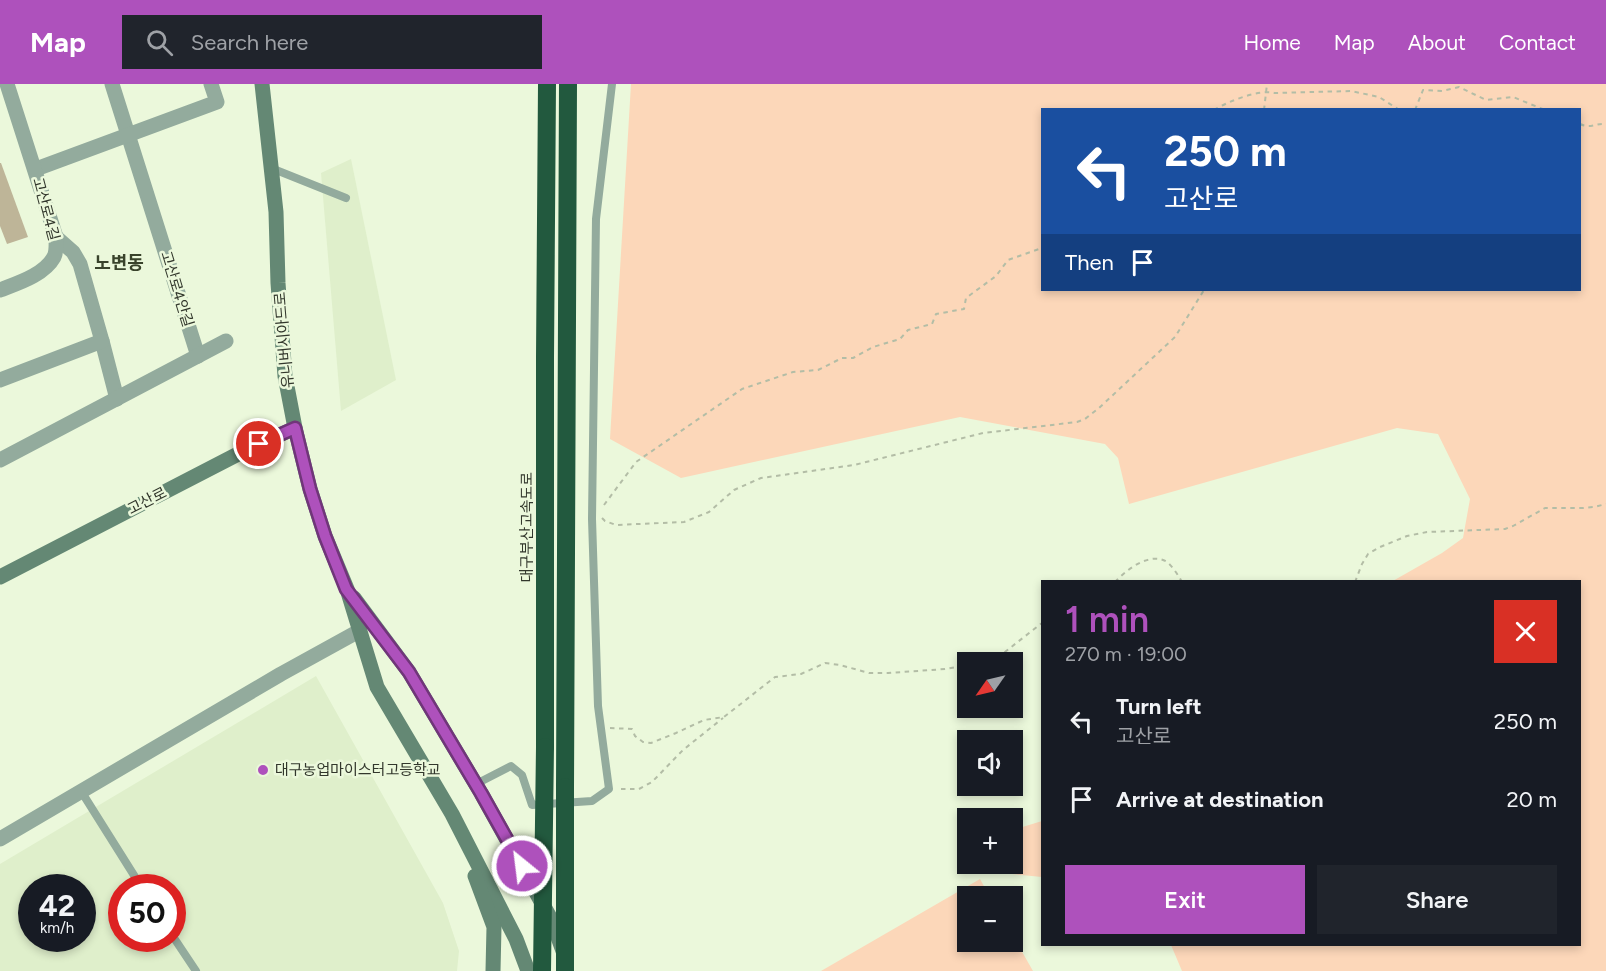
<!DOCTYPE html>
<html lang="en">
<head>
<meta charset="utf-8">
<style>
  :root { --surface:#171b24; --page:#20242c; --text:#f1f3f6; --muted:#9ea1a6; --accent:#ae51bc }
  body { margin:0; font-family:Figtree,"Noto Sans KR",sans-serif; background:var(--page); color:var(--text); height:100vh; display:flex; flex-direction:column; font-size:22px; white-space:nowrap }
  * { box-sizing:border-box; margin:0 }
  p { font-size:20px; color:var(--muted) }
  .icon { flex:none; width:33px; height:33px; fill:none; stroke:currentColor; stroke-width:2; stroke-linecap:round; stroke-linejoin:round }
  .map { position:relative; flex:1; overflow:hidden }
  .details { position:absolute; left:1041px; top:496px; width:540px; height:366px; display:flex; flex-direction:column; background:var(--surface); border-radius:0px; box-shadow:0 3px 9px #0003 }
  .details>* { flex:none }
  .top-card { position:absolute; left:1041px; top:24px; width:540px; height:183px; border-radius:0px; box-shadow:0 3px 9px #0003; background:#1a4fa0; color:#fff; overflow:hidden }
  .needle { width:39px; rotate:236deg }
  .fabs { position:absolute; left:957px; top:568px; display:grid; gap:12px }
  .fabs a { display:grid; place-items:center; width:66px; height:66px; border-radius:0px; background:var(--surface); box-shadow:0 3px 9px #0003; font-size:30px }
  .speed { position:absolute; left:18px; top:790px; display:flex; gap:12px; font-size:30px; font-weight:700; text-align:center }
  .speed>* { display:grid; place-content:center; width:78px; height:78px; border-radius:50%; background:var(--surface); box-shadow:0 3px 9px #0003; line-height:1 }
  .speed small { font-size:15px; font-weight:400 }
  .speed .limit { border:9px solid #d22; background:#fff; color:#111 }
  .pin { position:absolute; display:grid; place-items:center; width:51px; height:51px; color:#fff; margin:-26px; border:3px solid #fff; border-radius:50%; box-shadow:0 2px 6px #0007 }
  .me { position:absolute; width:66px; margin:-33px; rotate:331deg; stroke-linejoin:round; filter:drop-shadow(0 0 4px #0008) }
  .turn { display:flex; align-items:center; gap:21px; height:126px; padding:0 24px; font-size:27px }
  .turn .icon { width:78px; height:78px; stroke-width:2.5 }
  .turn b { display:block; font-size:42px; line-height:51px }
  .then { display:flex; align-items:center; height:57px; padding:0 24px; background:#0003; gap:12px; font-size:22px }
  .round { display:grid; place-items:center; flex:none; width:63px; height:63px; border-radius:0px; background:var(--page) }
  .overview { display:flex; align-items:center; justify-content:space-between; height:102px; padding:0 24px }
  h1 { font-size:36px; font-weight:600; line-height:45px; color:var(--accent) }
  .primary-button { display:flex; gap:12px; margin-top:auto; padding:12px 24px }
  .primary-button a { flex:1; height:69px; border-radius:0px; background:var(--accent); color:#fff; font-size:24px; font-weight:600; line-height:69px; text-align:center }
  .primary-button a+a { background:var(--page); color:var(--text) }
  ul { padding:0; list-style:none }
  li { display:flex; align-items:center; gap:18px; height:78px; padding:0 24px }
  li div { flex:1 }
  li b { display:block; font-size:22px }
  li em { font-style:normal }
  header { display:flex; align-items:center; gap:36px; box-sizing:border-box; height:84px; padding:0 30px; background:var(--accent); color:#fff }
  header strong { font-size:28px }
  nav { display:flex; gap:33px; margin-inline-start:auto; font-size:21px }
  .search { width:420px; height:54px; background:var(--page); display:flex; align-items:center; gap:15px; box-sizing:border-box; padding:0 21px; border-radius:0px; color:var(--muted); font-size:22px }
  .map>svg:first-child { display:block }
  .built { fill:#dfefcb; fill-rule:evenodd }
  .green { fill:#fcd7b9; fill-rule:evenodd }
  .building { fill:#beb598 }
  .lines { fill:none; stroke-linecap:round; stroke-linejoin:round }
  .path { stroke:#b3bda6; stroke-width:2; stroke-dasharray:4.5 4.5; stroke-linecap:butt }
  .service { stroke:#93ab9d; stroke-width:8 }
  .minor { stroke:#93ab9d; stroke-width:15 }
  .secondary { stroke:#648874; stroke-width:15 }
  .motorway { stroke:#22593e; stroke-width:18 }
  .motorway-bridge { stroke:#22593e; stroke-width:18 }
  .route-casing { stroke:#71357a; stroke-width:15 }
  .route { stroke:#ae51bc; stroke-width:10 }
  .poi-dot { fill:#ae51bc; stroke:#ebf8db; stroke-width:2 }
  .labels { text-anchor:middle; stroke-width:5; stroke-linejoin:round; paint-order:stroke }
  .street-label { font-size:15px; fill:#32372c; stroke:#ebf8db }
  .poi-label { font-size:15px; fill:#32372c; stroke:#ebf8db; text-anchor:start }
  .quarter-label { font-size:18px; font-weight:bold; fill:#39432b; stroke:#ebf8db }
</style>
</head>
<body>
<header>
<strong>Map</strong>
<div class="search"><svg class="icon" aria-label="search" viewBox="0 0 24 24"><circle cx="10" cy="10" r="6"/><path d="M15 15l6 6"/></svg>Search here</div>
<nav><a>Home</a><a>Map</a><a>About</a><a>Contact</a></nav>
</header>
<div class="map">
<svg width="1606" height="887" viewBox="0 0 1606 887">
  <rect width="100%" height="100%" fill="#ebf8db"/>
  <g class="built">
    <polygon points="351,75 396,296 341,327 321,89"/>
    <path d="M 316,592 L 443,819 L 459,867 L 457,887 L 0,887 L 0,780 ZM 32,804 L 82,804 L 82,855 L 32,855 ZM 122,804 L 172,804 L 172,855 L 122,855 Z"/>
  </g>
  <g class="green">
    <path d="M 631,0 L 1606,0 L 1606,887 L 1182,887 L 1171,861 L 1580,861 L 1580,498 L 1391,498 L 1442,469 L 1463,454 L 1470,415 L 1438,350 L 1397,344 L 1129,420 L 1118,374 L 1105,360 L 960,333 L 681,394 L 610,355 ZM 1042,26 L 1580,26 L 1580,206 L 1042,206 Z"/>
    <polygon points="1042,737 1042,793 1012,790 1003,780 1012,780 1013,746"/>
    <polygon points="980,795 990,813 968,813 968,858 1012,858 1013,852 1033,887 821,887"/>
  </g>
  <polygon class="building" points="0,79 1,79 28,153 7,160 0,142"/>
  <g class="lines">
    <g class="path">
      <path d="M 1214,26 C 1229,17 1259,5 1275,9 L 1351,7 L 1379,13 L 1398,25 L 1409,26"/>
      <polyline points="1264,26 1267,0"/>
      <polyline points="1415,26 1423,6 1442,7 1459,3 1486,16 1513,13 1545,26"/>
      <path d="M 1580,40 C 1591,45 1595,39 1606,40"/>
      <polyline points="604,421 636,378 742,305 793,288 818,286 842,274 853,274 873,263 900,255 908,246 932,240 936,230 964,225 966,214 996,192 1008,176 1042,164"/>
      <polyline points="602,434 605,437 616,441 684,438 709,428 734,406 761,394 854,381 983,349 1077,338 1085,335 1099,324 1175,253 1204,206"/>
      <path d="M 1115,498 C 1126,486 1150,467 1167,478 C 1173,483 1178,491 1182,498"/>
      <polyline points="1355,498 1362,480 1368,470 1380,463 1407,452 1427,448 1505,445 1513,442 1545,424 1583,424 1594,423 1606,420"/>
      <polyline points="980,579 1001,571 1042,539"/>
      <polyline points="610,644 632,645 635,652 643,658 651,659 676,649 704,636 724,633 775,593 801,590 825,579 840,581 869,589 888,589 945,585 968,581"/>
      <polyline points="621,705 639,705 652,698 683,666 723,634"/>
    </g>
    <g class="service">
      <polyline points="271,84 346,114"/>
      <polyline points="476,700 511,682 522,691 532,721 592,717 609,705 598,622 592,435 596,135 612,0"/>
      <polyline points="81,707 142,804"/>
      <polyline points="172,851 196,887"/>
    </g>
    <g class="minor">
      <polyline points="112,0 198,272"/>
      <polyline points="36,85 217,18 211,0"/>
      <polyline points="56,153 73,168 80,180 102,257 117,315"/>
      <path d="M 0,206 C 18,199 44,191 54,173 C 57,167 56,160 56,153 L 7,0"/>
      <polyline points="0,296 102,257"/>
      <polyline points="0,376 226,257"/>
      <polyline points="0,755 281,590 359,547"/>
    </g>
    <g class="secondary">
      <polyline points="262,0 276,128 278,199 285,292 295,344 310,405 325,452 347,505 377,603 452,730 516,855 528,887"/>
      <polyline points="0,493 240,369 295,344"/>
      <polyline points="354,514 409,588 481,709 552,837 563,867"/>
      <polyline points="475,792 494,843 493,887"/>
    </g>
    <g class="motorway">
      <polyline points="545,663 545,274 547,0"/>
      <polyline points="565,703 568,0"/>
    </g>
    <g class="motorway-bridge">
      <polyline points="542,887 545,663"/>
      <polyline points="565,887 565,703"/>
    </g>
  </g>
  <g class="lines">
    <defs>
      <polyline id="route" points="259,360 295,344 310,405 325,452 346,505 409,588 481,709 522,782"/>
    </defs>
    <use href="#route" class="route-casing"/>
    <use href="#route" class="route"/>
  </g>
  <circle class="poi-dot" cx="263" cy="686" r="6"/>
  <g class="labels">
    <g class="street-label">
      <text transform="translate(46 125) rotate(75)" y="5">고산로4길</text>
      <text transform="translate(177 205) rotate(73)" y="5">고산로4안길</text>
      <text transform="translate(284 256) rotate(-95)" y="5">유니버시아드로</text>
      <text transform="translate(147 417) rotate(-27)" y="5">고산로</text>
      <text transform="translate(527 443) rotate(-90)" y="5">대구부산고속도로</text>
    </g>
    <g class="poi-label">
      <text x="275" y="691">대구농업마이스터고등학교</text>
    </g>
    <g class="quarter-label">
      <text x="119" y="185">노변동</text>
    </g>
  </g>
</svg>
<div class="fabs">
<a><svg class="needle" viewBox="-14 -14 28 28"><path d="M0-13l5 13h-10z" fill="#e53935"/><path d="M0 13l5-13h-10z" fill="#9ea1a6"/></svg></a>
<a><svg class="icon" aria-label="sound" viewBox="0 0 24 24"><path d="M4 9h4l5-4v14l-5-4H4zM17 9q2 3 0 6"/></svg></a>
<a>+</a>
<a>−</a>
</div>
<div class="speed"><div>42<small>km/h</small></div><div class="limit">50</div></div>
<div class="pin" style="left:259px;top:360px;background:#d93025"><svg class="icon" aria-label="arrive" viewBox="0 0 24 24"><path d="M6 21V4h12l-3 4 3 4H6"/></svg></div>
<svg class="me" style="left:522px;top:782px" viewBox="-20 -20 40 40"><circle r="17" fill="#ae51bc" stroke="#fff" stroke-width="3"/><path d="M0-11L8 9 0 5-8 9z" fill="#fff"/></svg>
<div class="top-card">
<div class="turn"><svg class="icon" aria-label="left" viewBox="0 0 24 24"><path d="M17 20v-9H6M10 6l-5 5 5 5"/></svg><div><b>250 m</b>고산로</div></div>
<div class="then">Then<svg class="icon" aria-label="arrive" viewBox="0 0 24 24"><path d="M6 21V4h12l-3 4 3 4H6"/></svg></div>
</div>
<section class="details">
<div class="overview"><div><h1>1 min</h1><p>270 m · 19:00</p></div><a class="round" style="background:#d93025;color:#fff"><svg class="icon" aria-label="close" viewBox="0 0 24 24"><path d="M6 6l12 12M18 6L6 18"/></svg></a></div>
<ul>
<li><svg class="icon" aria-label="left" viewBox="0 0 24 24"><path d="M17 20v-9H6M10 6l-5 5 5 5"/></svg><div><b>Turn left</b><p>고산로</p></div><em>250 m</em></li>
<li><svg class="icon" aria-label="arrive" viewBox="0 0 24 24"><path d="M6 21V4h12l-3 4 3 4H6"/></svg><div><b>Arrive at destination</b></div><em>20 m</em></li>
</ul>
<div class="primary-button"><a>Exit</a><a>Share</a></div>
</section>
</div>
</body>
</html>
